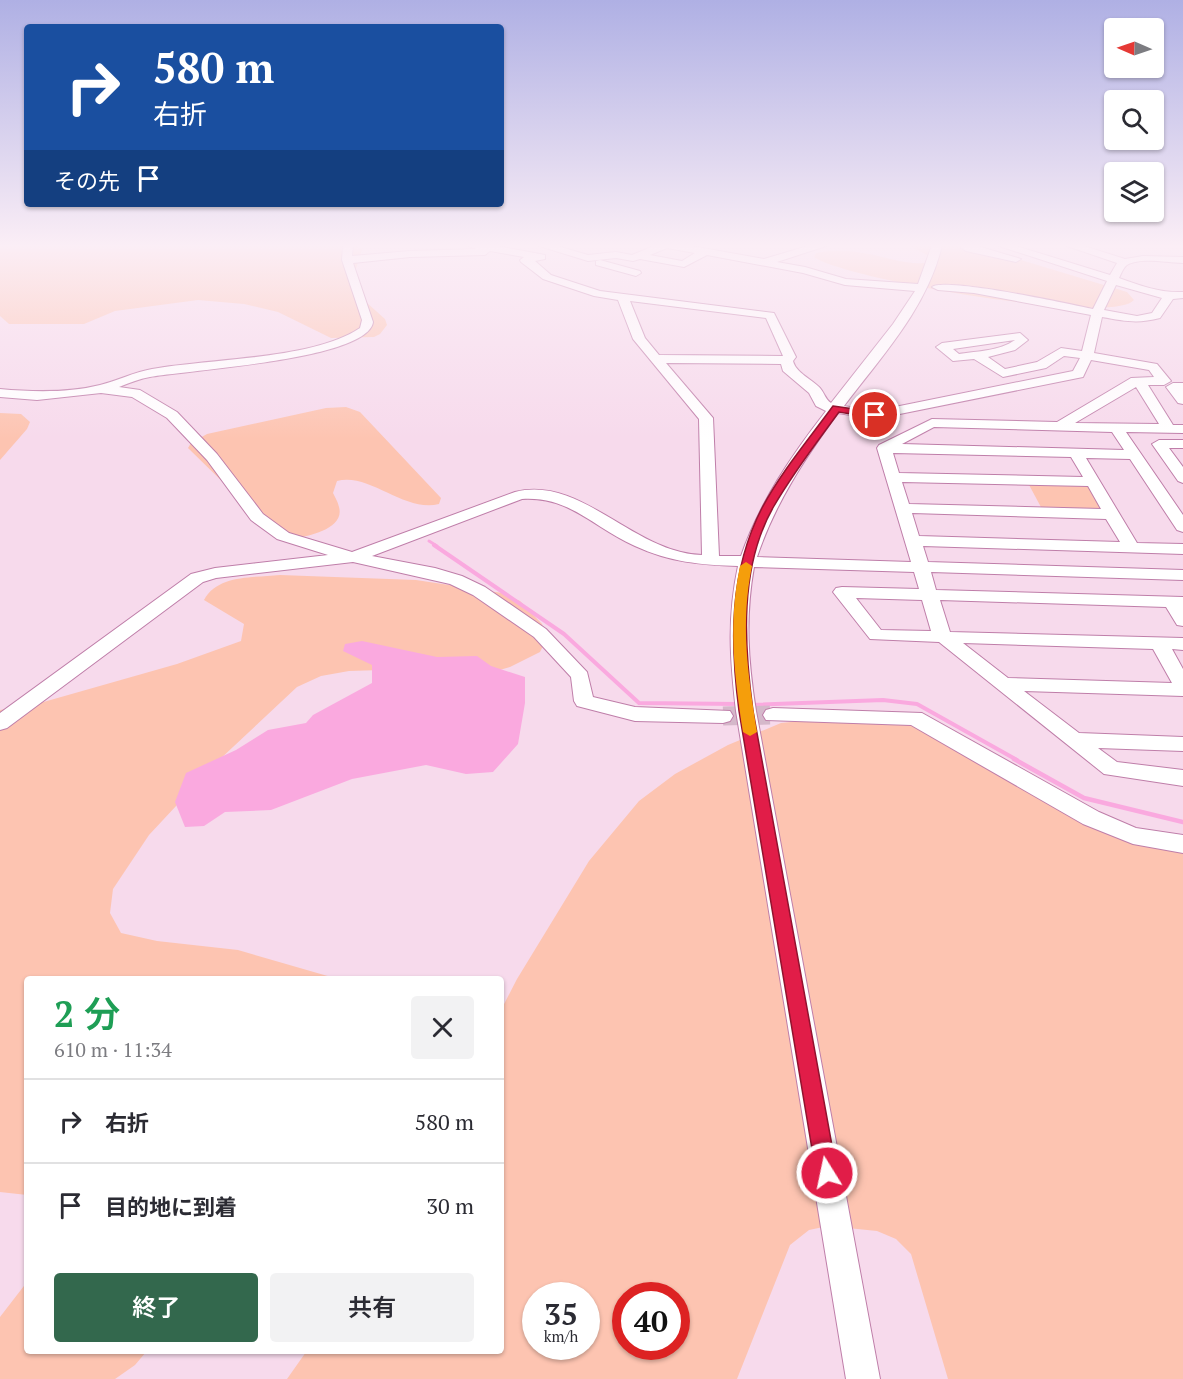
<!DOCTYPE html>
<html lang="ja">
<head>
<meta charset="utf-8">
<style>
  :root { --surface:#fff; --page:#f2f2f3; --text:#2b2b33; --muted:#7c7c81; --line:#e1e1e2; --accent:#33684d }
  body { margin:0; font-family:"PT Serif","Noto Sans JP",serif; background:var(--page); color:var(--text); height:100vh; display:flex; flex-direction:column; font-size:22px; white-space:nowrap }
  * { box-sizing:border-box; margin:0 }
  p { font-size:20px; color:var(--muted) }
  .icon { flex:none; width:33px; height:33px; fill:none; stroke:currentColor; stroke-width:2; stroke-linecap:round; stroke-linejoin:round }
  .map { position:relative; flex:1; overflow:hidden }
  .details { position:absolute; left:24px; top:976px; width:480px; height:378px; display:flex; flex-direction:column; background:var(--surface); border-radius:6px; box-shadow:0 2px 4px #0004 }
  .details>* { flex:none }
  .top-card { position:absolute; left:24px; top:24px; width:480px; height:183px; border-radius:6px; box-shadow:0 2px 4px #0004; background:#1a4fa0; color:#fff; overflow:hidden }
  .needle { width:39px; rotate:272deg }
  .fabs { position:absolute; left:1104px; top:18px; display:grid; gap:12px }
  .fabs a { display:grid; place-items:center; width:60px; height:60px; border-radius:6px; background:var(--surface); box-shadow:0 2px 4px #0004; font-size:30px }
  .speed { position:absolute; left:522px; top:1282px; display:flex; gap:12px; font-size:30px; font-weight:700; text-align:center }
  .speed>* { display:grid; place-content:center; width:78px; height:78px; border-radius:50%; background:var(--surface); box-shadow:0 2px 4px #0004; line-height:1 }
  .speed small { font-size:15px; font-weight:400 }
  .speed .limit { border:9px solid #d22; background:#fff; color:#111 }
  .pin { position:absolute; display:grid; place-items:center; width:51px; height:51px; color:#fff; margin:-26px; border:3px solid #fff; border-radius:50%; box-shadow:0 2px 6px #0007 }
  .me { position:absolute; width:66px; margin:-33px; rotate:350deg; stroke-linejoin:round; filter:drop-shadow(0 0 4px #0008) }
  .turn { display:flex; align-items:center; gap:21px; height:126px; padding:0 30px; font-size:27px }
  .turn .icon { width:78px; height:78px; stroke-width:2.5 }
  .turn b { display:block; font-size:42px; line-height:51px }
  .then { display:flex; align-items:center; height:57px; padding:0 30px; background:#0003; gap:12px; font-size:22px }
  .round { display:grid; place-items:center; flex:none; width:63px; height:63px; border-radius:6px; background:var(--page) }
  .summary { display:flex; align-items:center; justify-content:space-between; height:102px; padding:0 30px }
  h1 { font-size:36px; font-weight:600; line-height:45px; color:#1e9e55 }
  .cta { display:flex; gap:12px; margin-top:auto; padding:12px 30px }
  .cta a { flex:1; height:69px; border-radius:6px; background:var(--accent); color:#fff; font-size:24px; font-weight:600; line-height:69px; text-align:center }
  .cta a+a { background:var(--page); color:var(--text) }
  ul { padding:0; list-style:none }
  li { display:flex; align-items:center; gap:18px; height:84px; padding:0 30px; border-top:2px solid var(--line) }
  li div { flex:1 }
  li b { display:block; font-size:22px }
  li em { font-style:normal }
  .map>svg:first-child { display:block }
  .green { fill:#fdc4b1; fill-rule:evenodd }
  .water { fill:#faa9df }
  .lines { fill:none; stroke-linecap:round; stroke-linejoin:round }
  .stream-far2 { stroke:#faa9df; stroke-width:3 }
  .stream-far1 { stroke:#faa9df; stroke-width:4 }
  .stream { stroke:#faa9df; stroke-width:4.5 }
  .minor-tunnel { stroke:#d5b8ca; stroke-width:19; stroke-dasharray:19 9; stroke-linecap:butt }
  .minor-casing { stroke:#bf7ea9; stroke-width:2 }
  .minor { fill:#fff; fill-rule:evenodd }
  .route { fill:#e11d48; stroke:#92132f; stroke-width:1.5 }
  .slow { fill:#f59e0b }
</style>
</head>
<body>
<div class="map">
<svg width="1183" height="1379" viewBox="0 0 1183 1379">
  <rect width="100%" height="100%" fill="#f7daec"/>
  <g class="green">
    <polygon points="0,245 357,245 362,250 355,272 356,293 385,319 387,325 380,334 374,337 331,338 278,312 244,304 198,300 115,311 84,324 9,324 0,316"/>
    <path d="M 908,245 L 971,245 L 1127,292 L 1134,300 C 1113,326 844,279 814,257 L 816,253 C 831,250 847,250 863,253 C 885,256 909,267 932,262 L 929,256 Z"/>
    <path d="M 326,408 L 346,407 L 360,412 L 441,498 L 439,504 C 405,513 369,472 337,481 L 333,493 C 335,497 338,502 339,507 C 345,528 310,536 295,538 L 237,496 L 188,448 L 191,443 L 207,434 Z"/>
    <polygon points="0,413 21,414 30,422 27,429 0,460"/>
    <polygon points="1028,483 1086,485 1090,486 1103,509 1042,509"/>
    <path d="M 280,575 L 416,580 L 502,593 L 520,601 L 542,624 L 545,634 L 544,644 L 540,652 L 510,667 L 486,674 L 382,670 L 349,671 L 321,676 L 297,687 L 218,761 L 149,835 L 113,889 L 110,913 L 121,933 L 157,941 L 238,950 L 338,979 L 27,980 L 27,1195 L 0,1192 L 0,710 L 40,703 L 177,664 L 241,641 L 244,624 L 204,600 C 218,574 254,578 280,575 Z"/>
    <path d="M 811,720 L 916,721 L 1018,778 L 1183,848 L 1183,1379 L 948,1379 L 911,1254 L 896,1239 L 877,1231 L 828,1226 L 809,1230 L 790,1245 L 737,1379 L 287,1379 L 306,1352 L 501,1352 L 501,1010 L 517,979 L 589,861 L 639,801 L 675,774 L 728,745 L 781,723 ZM 536,1296 L 586,1296 L 586,1347 L 536,1347 ZM 626,1296 L 676,1296 L 676,1347 L 626,1347 Z"/>
    <polygon points="27,1282 27,1352 146,1352 135,1365 115,1379 0,1379 0,1317"/>
  </g>
  <polygon class="water" points="362,641 437,657 477,656 491,666 525,677 525,703 518,744 493,772 466,774 426,765 352,779 271,810 225,812 204,826 185,827 175,802 186,773 236,750 268,730 306,723 313,715 372,683 372,665 343,651 345,644"/>
  <g class="lines">
    <polyline class="stream-far2" points="429,541 437,546"/>
    <g class="stream-far1">
      <polyline points="434,545 564,634 639,703 738,704"/>
      <polyline points="752,705 883,700 917,704 1017,760"/>
    </g>
    <polyline class="stream" points="1014,759 1084,798 1183,822"/>
    <polyline class="minor-tunnel" points="723,716 773,715"/>
    <defs>
      <g id="minor">
        <path d="M 343,245 L 353,245 L 352,256 L 410,251 L 477,249 L 466,245 L 492,245 L 545,255 L 545,259 L 535,261 L 551,275 L 600,291 L 774,313 L 796,357 L 793,361 C 796,373 812,379 820,388 C 825,394 825,399 831,403 L 893,324 L 915,291 L 845,285 L 803,273 L 707,255 L 684,267 L 640,259 L 633,261 L 616,258 L 588,261 L 536,245 L 554,245 L 588,255 L 616,252 L 632,255 L 656,245 L 686,245 L 764,259 L 811,245 L 829,245 L 777,262 L 805,267 L 846,279 L 918,284 L 932,245 L 942,245 C 928,307 881,357 844,406 L 875,411 L 1073,371 L 1080,358 L 1064,356 L 1046,368 L 1003,377 L 974,359 L 953,361 L 936,347 L 942,343 L 1020,333 L 1028,340 L 1015,350 L 988,357 L 1005,369 L 1037,362 L 1061,348 L 1082,351 L 1091,315 L 974,293 L 938,290 L 932,287 C 945,277 1070,304 1093,309 L 1107,281 L 996,245 L 1013,245 L 1110,275 L 1117,263 L 1064,245 L 1081,245 L 1125,259 L 1143,256 L 1183,257 L 1183,263 C 1168,263 1141,257 1127,265 C 1123,268 1121,274 1119,278 C 1141,286 1160,293 1183,292 L 1183,298 L 1173,299 L 1160,318 C 1137,324 1125,321 1102,317 L 1094,353 L 1157,364 L 1171,381 L 1164,385 L 1148,385 L 1173,425 L 1183,425 L 1183,433 L 1126,432 L 1183,515 L 1183,532 L 1177,530 L 1130,459 L 1086,458 L 1137,543 L 1183,544 L 1183,554 L 923,546 L 928,562 L 1183,570 L 1183,580 L 931,572 L 936,590 L 1183,597 L 1183,626 L 1177,625 L 1166,607 L 940,600 L 950,632 L 1183,638 L 1183,650 L 1172,649 L 1183,669 L 1183,696 L 1024,691 L 1079,733 L 1183,737 L 1183,751 L 1098,748 L 1117,762 L 1183,770 L 1183,786 L 1104,774 L 939,642 L 870,639 L 833,592 L 836,588 L 842,587 L 919,589 L 914,572 L 754,567 C 745,618 748,660 756,711 L 880,1379 L 846,1379 L 736,711 C 730,659 727,618 738,566 C 700,565 670,562 635,546 C 594,528 570,496 522,499 L 372,556 L 435,568 L 462,576 L 485,587 L 546,629 L 587,672 L 593,697 L 635,707 L 730,711 L 733,716 L 730,721 L 723,723 L 635,721 L 577,706 L 574,701 L 571,677 L 534,637 L 473,595 L 450,584 L 353,562 L 216,578 L 203,582 L 7,728 L 0,730 L 0,713 L 191,574 L 215,568 L 328,555 L 277,539 L 251,520 L 207,460 L 167,418 L 132,397 L 101,393 L 37,400 L 0,397 L 0,389 C 33,392 68,393 100,385 C 117,381 134,372 152,369 C 211,358 312,360 360,328 L 362,320 L 342,260 ZM 667,248 L 695,253 L 682,261 L 650,255 ZM 490,251 L 524,257 L 520,260 L 521,262 L 543,279 L 594,296 L 618,300 L 633,339 L 699,419 L 702,555 C 633,553 582,475 515,492 L 352,552 L 289,533 L 263,514 L 217,454 L 177,412 L 140,390 L 119,387 C 129,383 139,379 150,377 C 186,370 368,360 373,322 L 353,263 L 410,257 L 485,255 ZM 1116,285 L 1162,298 L 1152,313 L 1137,316 L 1104,310 ZM 630,301 L 766,318 L 783,356 L 659,355 L 645,338 ZM 1015,340 C 999,351 978,351 959,354 L 953,349 ZM 1091,360 L 1149,370 L 1154,377 L 1131,378 L 1057,422 L 932,419 L 879,445 L 877,448 L 911,562 L 757,557 C 775,503 805,458 838,413 L 875,419 L 1078,378 L 1083,377 ZM 666,363 L 781,364 L 783,371 L 809,393 L 816,406 L 826,411 C 791,456 760,502 741,556 L 719,556 L 713,418 ZM 1136,387 L 1159,424 L 1075,423 ZM 934,427 L 1112,432 L 1124,450 L 902,444 ZM 893,453 L 1071,457 L 1083,477 L 899,473 ZM 902,482 L 1088,486 L 1101,509 L 909,504 ZM 912,513 L 1106,519 L 1120,542 L 919,536 ZM 856,598 L 922,600 L 931,631 L 881,630 ZM 963,643 L 1153,649 L 1172,683 L 1008,678 Z"/>
        <polygon points="963,245 974,245 1021,259 1016,262 966,251 961,248"/>
        <polygon points="600,260 640,271 641,273 636,276 596,265 596,261"/>
        <polygon points="1173,383 1183,383 1183,404 1178,403 1166,387"/>
        <polygon points="1159,440 1183,440 1183,448 1169,448 1183,467 1183,483 1178,481 1152,444"/>
        <polygon points="773,708 922,713 1099,812 1136,828 1183,835 1183,853 1133,844 1083,824 911,725 766,720 763,715 766,710"/>
      </g>
    </defs>
    <use href="#minor" class="minor-casing"/>
    <use href="#minor" class="minor"/>
  </g>
  <linearGradient id="sky" x2="0" y2="1"><stop stop-color="#afb0e4"/><stop offset="0.56" stop-color="#fbeef6"/><stop offset="1" stop-color="#fbeef6" stop-opacity="0"/></linearGradient>
  <rect width="1183" height="439" fill="url(#sky)"/>
  <path class="route" d="M 833,406 L 875,412 L 879,415 L 875,418 L 839,412 C 817,442 793,473 774,506 C 739,566 744,644 753,711 L 837,1173 L 834,1180 L 827,1183 L 819,1180 L 816,1173 L 739,711 C 730,641 729,572 762,508 C 781,472 809,439 833,406 Z"/>
  <path class="slow" d="M 746,562 L 752,566 C 740,624 748,674 757,732 L 750,736 L 743,732 C 734,673 728,624 740,566 Z"/>
</svg>
<div class="fabs">
<a><svg class="needle" viewBox="-14 -14 28 28"><path d="M0-13l5 13h-10z" fill="#e53935"/><path d="M0 13l5-13h-10z" fill="#7c7c81"/></svg></a>
<a><svg class="icon" aria-label="search" viewBox="0 0 24 24"><circle cx="10" cy="10" r="6"/><path d="M15 15l6 6"/></svg></a>
<a><svg class="icon" aria-label="layers" viewBox="0 0 24 24"><path d="M12 4l9 5-9 5-9-5zM3 14l9 5 9-5"/></svg></a>
</div>
<div class="speed"><div>35<small>km/h</small></div><div class="limit">40</div></div>
<div class="pin" style="left:875px;top:415px;background:#d93025"><svg class="icon" aria-label="arrive" viewBox="0 0 24 24"><path d="M6 21V4h12l-3 4 3 4H6"/></svg></div>
<svg class="me" style="left:827px;top:1173px" viewBox="-20 -20 40 40"><circle r="17" fill="#e11d48" stroke="#fff" stroke-width="3"/><path d="M0-11L8 9 0 5-8 9z" fill="#fff"/></svg>
<div class="top-card">
<div class="turn"><svg class="icon" aria-label="right" viewBox="0 0 24 24"><path d="M7 20v-9h11M14 6l5 5-5 5"/></svg><div><b>580 m</b>右折</div></div>
<div class="then">その先<svg class="icon" aria-label="arrive" viewBox="0 0 24 24"><path d="M6 21V4h12l-3 4 3 4H6"/></svg></div>
</div>
<section class="details">
<div class="summary"><div><h1>2 分</h1><p>610 m · 11:34</p></div><a class="round"><svg class="icon" aria-label="close" viewBox="0 0 24 24"><path d="M6 6l12 12M18 6L6 18"/></svg></a></div>
<ul>
<li><svg class="icon" aria-label="right" viewBox="0 0 24 24"><path d="M7 20v-9h11M14 6l5 5-5 5"/></svg><div><b>右折</b></div><em>580 m</em></li>
<li><svg class="icon" aria-label="arrive" viewBox="0 0 24 24"><path d="M6 21V4h12l-3 4 3 4H6"/></svg><div><b>目的地に到着</b></div><em>30 m</em></li>
</ul>
<div class="cta"><a>終了</a><a>共有</a></div>
</section>
</div>
</body>
</html>
